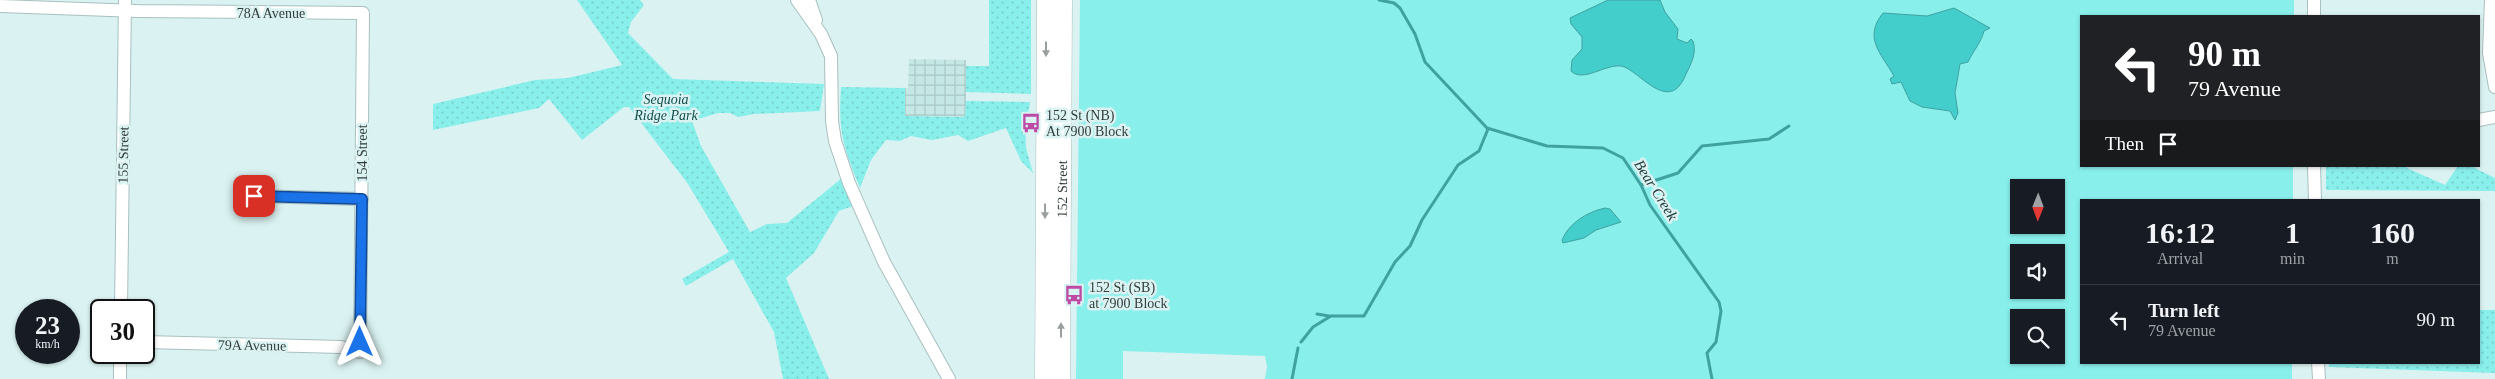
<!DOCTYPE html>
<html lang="en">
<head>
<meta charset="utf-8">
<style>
  :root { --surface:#171b24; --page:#20242c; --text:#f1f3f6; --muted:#9ea1a6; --line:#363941 }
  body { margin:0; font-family:Georgia,serif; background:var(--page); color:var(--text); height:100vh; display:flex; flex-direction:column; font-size:19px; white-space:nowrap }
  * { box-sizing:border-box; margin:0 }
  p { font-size:16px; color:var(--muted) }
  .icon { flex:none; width:28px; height:28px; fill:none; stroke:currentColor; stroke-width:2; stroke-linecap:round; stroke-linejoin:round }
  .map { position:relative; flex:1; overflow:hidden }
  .details { position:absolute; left:2080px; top:199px; width:400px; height:165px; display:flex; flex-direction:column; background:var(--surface); border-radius:0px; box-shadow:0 1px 4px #0004 }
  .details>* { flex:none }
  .banner { position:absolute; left:2080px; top:15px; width:400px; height:152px; border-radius:0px; box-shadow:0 1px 4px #0004; background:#202124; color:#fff; overflow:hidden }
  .needle { width:32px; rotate:181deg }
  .tools { position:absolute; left:2010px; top:179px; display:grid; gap:10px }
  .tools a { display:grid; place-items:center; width:55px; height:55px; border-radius:0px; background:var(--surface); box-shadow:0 1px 4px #0004; font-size:25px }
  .speed { position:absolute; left:15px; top:299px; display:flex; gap:10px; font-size:25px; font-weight:700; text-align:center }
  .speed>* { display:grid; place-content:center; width:65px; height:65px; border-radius:50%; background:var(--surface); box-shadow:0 1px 4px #0004; line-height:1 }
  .speed small { font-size:12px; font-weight:400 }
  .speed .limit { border:2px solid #111; border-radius:8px; background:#fff; color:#111 }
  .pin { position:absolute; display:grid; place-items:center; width:42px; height:42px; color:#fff; margin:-21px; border-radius:10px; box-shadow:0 2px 8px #0006 }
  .me { position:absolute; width:55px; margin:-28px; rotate:0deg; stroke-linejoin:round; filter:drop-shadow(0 0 4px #0008) }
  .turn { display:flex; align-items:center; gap:18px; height:105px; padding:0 25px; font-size:22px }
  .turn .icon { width:65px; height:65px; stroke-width:2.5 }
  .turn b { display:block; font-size:35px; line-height:42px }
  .then { display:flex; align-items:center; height:48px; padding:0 25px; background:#0003; gap:10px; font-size:19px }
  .eta { display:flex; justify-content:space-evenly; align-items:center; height:85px; text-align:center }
  .eta b { font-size:30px; font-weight:700; line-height:35px }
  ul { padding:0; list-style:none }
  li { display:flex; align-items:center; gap:15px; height:70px; padding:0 25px; border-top:1px solid var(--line) }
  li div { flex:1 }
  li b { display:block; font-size:19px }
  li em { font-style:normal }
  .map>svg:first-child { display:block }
  .industrial { fill:url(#industrial-grid) }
  .green { fill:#89efeb; fill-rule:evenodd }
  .park { fill:url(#park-dots) }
  .water { fill:#44cecb; stroke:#3fa2a0 }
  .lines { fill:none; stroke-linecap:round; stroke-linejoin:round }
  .stream { stroke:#3fa2a0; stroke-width:3 }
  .street-casing { stroke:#a8c0bf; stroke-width:14 }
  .secondary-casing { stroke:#a8c0bf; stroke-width:19 }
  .street { stroke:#fff; stroke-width:12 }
  .secondary { stroke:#fff; stroke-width:18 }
  .oneway { fill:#999e9e }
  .route-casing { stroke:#114b97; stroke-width:12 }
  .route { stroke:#1a73e8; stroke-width:9 }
  .labels { text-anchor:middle; stroke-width:5; stroke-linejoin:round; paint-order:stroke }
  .street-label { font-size:14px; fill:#333d3c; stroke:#daf3f2 }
  .park-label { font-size:14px; font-style:italic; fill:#124d4c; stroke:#daf3f2 }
  .poi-label { font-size:14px; fill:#333d3c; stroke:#daf3f2; text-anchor:start }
  .water-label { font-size:15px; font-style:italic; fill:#1f3736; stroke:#daf3f2 }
</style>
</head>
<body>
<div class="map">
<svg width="2495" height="379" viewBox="0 0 2495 379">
  <defs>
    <pattern id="industrial-grid" width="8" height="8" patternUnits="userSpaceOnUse" patternTransform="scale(1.25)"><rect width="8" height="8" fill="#c5e7e5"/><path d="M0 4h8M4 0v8" fill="none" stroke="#aac7c5"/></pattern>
    <pattern id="park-dots" width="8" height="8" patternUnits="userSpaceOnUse" patternTransform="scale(1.25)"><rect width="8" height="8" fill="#89efeb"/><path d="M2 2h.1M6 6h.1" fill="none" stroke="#77ceca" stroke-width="1.8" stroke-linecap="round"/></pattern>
  </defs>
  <rect width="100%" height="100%" fill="#daf3f2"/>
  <polygon class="industrial" points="909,59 966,60 966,117 904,116 905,88 908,88"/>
  <path class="green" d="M 1080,0 L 2294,0 L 2294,16 L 2081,16 L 2081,166 L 2293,166 L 2293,200 L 2081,200 L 2081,362 L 2292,363 L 2292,379 L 1265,379 L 1267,367 L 1265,356 L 1123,351 L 1123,379 L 1076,379 ZM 2019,188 L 2056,188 L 2056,225 L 2019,225 ZM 2019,252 L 2056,252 L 2056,290 L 2019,290 ZM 2019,318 L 2056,318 L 2056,355 L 2019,355 Z"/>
  <g class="park">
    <polygon points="577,0 640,0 644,5 631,22 628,33 673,79 824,84 820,111 754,114 738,117 730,113 718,113 692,121 701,146 750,232 767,224 787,223 842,178 853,206 839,211 814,253 786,278 829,379 783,379 774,332 733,259 686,286 682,279 729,252 688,184 629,107 624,107 582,140 549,99 539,108 433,130 433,104 535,80 568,78 622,65"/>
    <polygon points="989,0 1031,0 1031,94 966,92 966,66 989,66"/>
    <path d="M 841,87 L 905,88 L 905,116 L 965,117 L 966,101 L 1030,102 L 1028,117 L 1025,119 L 1026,148 L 1033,173 L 1021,161 L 1006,128 L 968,141 L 958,135 L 932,140 L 911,136 L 900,141 L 886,140 L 871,160 L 860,188 C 843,146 838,132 841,87 Z"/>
    <polygon points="2326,166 2406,166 2407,168 2445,185 2458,166 2471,166 2495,178 2495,191 2326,190"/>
    <polygon points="2479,310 2495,310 2495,373 2329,367 2329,362 2479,362"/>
  </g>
  <g class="water">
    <path d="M 1608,0 L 1660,0 L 1665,12 L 1678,29 L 1677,39 L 1687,43 L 1691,39 L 1693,41 C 1697,53 1691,64 1686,74 C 1669,117 1639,69 1621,66 C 1605,64 1583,83 1571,71 L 1572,60 L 1582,49 L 1582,37 L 1571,24 L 1570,18 Z"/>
    <path d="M 1954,8 L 1990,28 L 1984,31 C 1981,43 1973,51 1968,62 L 1960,64 L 1955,93 L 1958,113 L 1955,120 L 1950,111 L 1922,107 L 1910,101 L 1901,82 L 1892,84 L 1890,79 L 1894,76 C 1881,53 1863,38 1883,13 L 1927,16 Z"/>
    <path d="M 1605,208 L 1610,209 L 1621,222 L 1596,230 L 1584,238 L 1563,243 L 1562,240 C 1569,223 1587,212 1605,208 Z"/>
  </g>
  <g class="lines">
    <g class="stream">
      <polyline points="1379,0 1394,3 1400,8 1415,34 1425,62 1487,128 1547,146 1603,148 1623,158 1641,185 1650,205 1719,302 1721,311 1716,342 1707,353 1712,379"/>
      <polyline points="1641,185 1678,173 1702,146 1769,139 1789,126"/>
      <polyline points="1317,314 1329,316"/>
      <polyline points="1301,342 1313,327 1331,316 1364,316 1395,262 1410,246 1422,220 1458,165 1479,151 1488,129"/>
      <polyline points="1292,379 1298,348"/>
    </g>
    <defs>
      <g id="street">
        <polyline points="797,0 821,34 831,56 832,121 835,141 849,183 884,262 949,379"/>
        <polyline points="809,0 816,20"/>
        <polyline points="2491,0 2489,53 2495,87"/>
        <polyline points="0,6 138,11 363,13 360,352 341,347 144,342"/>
        <polyline points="2314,16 2314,0"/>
        <polyline points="2479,120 2495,117"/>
        <polyline points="2314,166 2315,200"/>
        <polyline points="253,196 362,199"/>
        <polyline points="121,310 125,0"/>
        <polyline points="2318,362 2319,379"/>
        <polyline points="120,379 120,352"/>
      </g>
      <g id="secondary">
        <polyline points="1044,379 1046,0"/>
        <path id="s1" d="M 1061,379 L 1063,0"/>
      </g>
    </defs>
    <use href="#street" class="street-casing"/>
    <use href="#secondary" class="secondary-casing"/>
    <use href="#street" class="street"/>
    <use href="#secondary" class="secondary"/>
  </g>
  <defs><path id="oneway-solid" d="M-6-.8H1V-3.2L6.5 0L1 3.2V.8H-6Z" transform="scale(1.25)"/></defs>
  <g class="oneway">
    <use href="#oneway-solid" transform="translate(1046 49) rotate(90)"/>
    <use href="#oneway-solid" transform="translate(1045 211) rotate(90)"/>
    <use href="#oneway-solid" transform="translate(1061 330) rotate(-90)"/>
  </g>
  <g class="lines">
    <defs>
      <polyline id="route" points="254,196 362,199 360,342"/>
    </defs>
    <use href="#route" class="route-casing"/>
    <use href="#route" class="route"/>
  </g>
  <defs>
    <symbol id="bus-bare" viewBox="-9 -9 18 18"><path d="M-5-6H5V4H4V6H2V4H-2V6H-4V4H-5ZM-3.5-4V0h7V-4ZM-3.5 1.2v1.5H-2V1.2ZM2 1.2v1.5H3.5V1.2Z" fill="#bd4ba6" stroke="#daf3f2" stroke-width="2.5" paint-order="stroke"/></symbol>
  </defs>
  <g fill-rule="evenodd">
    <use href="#bus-bare" x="1017" y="109" width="28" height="28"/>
    <use href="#bus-bare" x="1060" y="281" width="28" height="28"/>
  </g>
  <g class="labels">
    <g class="street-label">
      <text x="271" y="18">78A Avenue</text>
      <text transform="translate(362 153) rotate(-90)" y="5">154 Street</text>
      <text transform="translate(123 155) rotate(-89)" y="5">155 Street</text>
      <text dy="5" stroke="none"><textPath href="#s1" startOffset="190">152 Street</textPath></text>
      <text transform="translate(252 345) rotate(1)" y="5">79A Avenue</text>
    </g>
    <g class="park-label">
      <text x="666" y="104">Sequoia<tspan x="666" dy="16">Ridge Park</tspan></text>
    </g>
    <g class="poi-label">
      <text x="1046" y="120">152 St (NB)<tspan x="1046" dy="16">At 7900 Block</tspan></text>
      <text x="1089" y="292">152 St (SB)<tspan x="1089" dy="16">at 7900 Block</tspan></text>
    </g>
    <g class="water-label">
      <text transform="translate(1656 190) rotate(58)" y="5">Bear Creek</text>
    </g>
  </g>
</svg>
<div class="tools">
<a><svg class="needle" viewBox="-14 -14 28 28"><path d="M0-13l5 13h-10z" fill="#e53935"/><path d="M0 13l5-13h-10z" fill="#9ea1a6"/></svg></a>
<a><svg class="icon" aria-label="sound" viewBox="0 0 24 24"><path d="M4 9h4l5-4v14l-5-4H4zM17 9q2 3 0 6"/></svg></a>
<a><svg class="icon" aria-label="search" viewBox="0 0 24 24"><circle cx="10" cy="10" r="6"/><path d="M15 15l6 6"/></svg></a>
</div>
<div class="speed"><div>23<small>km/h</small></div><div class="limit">30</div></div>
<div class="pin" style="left:254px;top:196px;background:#d93025"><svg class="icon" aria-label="arrive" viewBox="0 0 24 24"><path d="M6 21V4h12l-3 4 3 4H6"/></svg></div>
<svg class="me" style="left:360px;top:342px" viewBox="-20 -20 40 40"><path d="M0-17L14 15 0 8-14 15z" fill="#1a73e8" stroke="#fff" stroke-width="4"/></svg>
<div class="banner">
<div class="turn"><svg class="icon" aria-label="left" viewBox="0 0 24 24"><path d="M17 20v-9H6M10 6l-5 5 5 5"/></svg><div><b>90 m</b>79 Avenue</div></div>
<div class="then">Then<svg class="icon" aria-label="arrive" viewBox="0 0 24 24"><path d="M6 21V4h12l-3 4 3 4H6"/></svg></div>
</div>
<section class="details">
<div class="eta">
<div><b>16:12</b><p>Arrival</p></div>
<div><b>1</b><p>min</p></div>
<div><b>160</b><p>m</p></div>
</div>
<ul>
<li><svg class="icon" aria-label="left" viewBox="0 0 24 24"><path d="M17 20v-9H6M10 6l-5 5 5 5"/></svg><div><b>Turn left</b><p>79 Avenue</p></div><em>90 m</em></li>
</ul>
</section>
</div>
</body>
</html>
